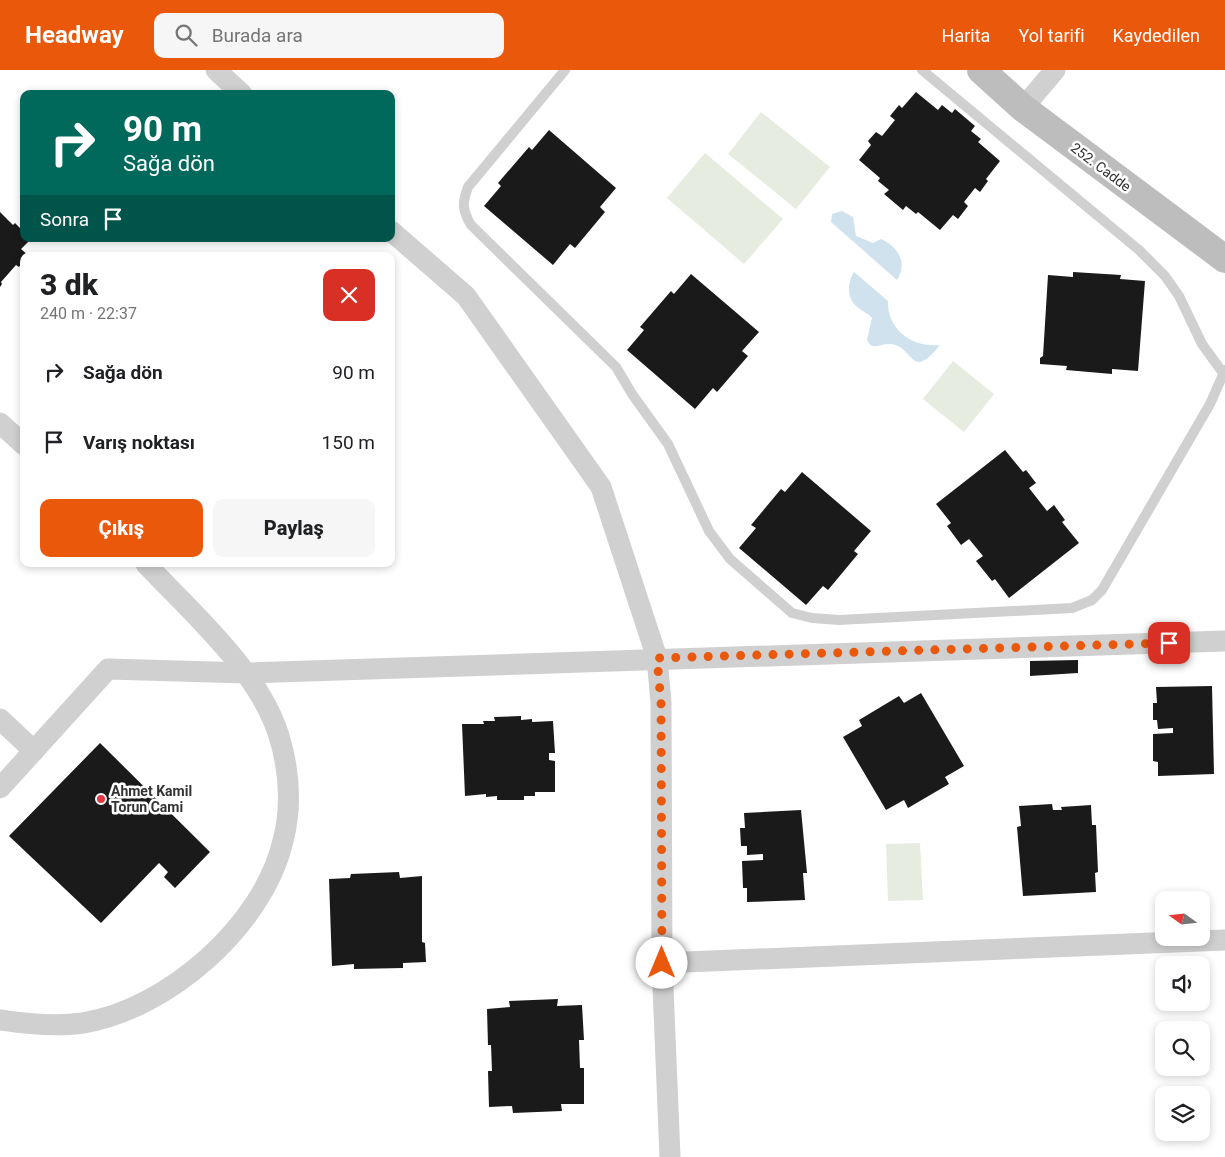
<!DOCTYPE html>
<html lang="tr">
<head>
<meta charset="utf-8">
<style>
  :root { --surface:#fff; --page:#f6f6f6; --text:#202124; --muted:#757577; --accent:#ea580c }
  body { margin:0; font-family:Roboto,sans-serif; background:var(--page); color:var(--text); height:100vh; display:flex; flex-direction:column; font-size:19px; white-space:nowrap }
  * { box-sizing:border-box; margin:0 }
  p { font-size:16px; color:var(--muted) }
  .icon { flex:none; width:28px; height:28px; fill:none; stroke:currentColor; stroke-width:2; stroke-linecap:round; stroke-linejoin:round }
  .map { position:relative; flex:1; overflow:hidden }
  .sheet { position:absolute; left:20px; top:182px; width:375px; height:315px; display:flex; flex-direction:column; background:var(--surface); border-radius:10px; box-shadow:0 2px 8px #0003 }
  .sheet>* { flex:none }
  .banner { position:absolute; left:20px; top:20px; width:375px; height:152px; border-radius:10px; box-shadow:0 2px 8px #0003; background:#00695c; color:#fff; overflow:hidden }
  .needle { width:32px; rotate:285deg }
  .tools { position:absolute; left:1155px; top:821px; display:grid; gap:10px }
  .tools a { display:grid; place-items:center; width:55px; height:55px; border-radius:10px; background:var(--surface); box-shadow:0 2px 8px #0003; font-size:25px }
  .pin { position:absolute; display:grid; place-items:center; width:42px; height:42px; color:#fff; margin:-21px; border-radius:10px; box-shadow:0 2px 8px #0006 }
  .me { position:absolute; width:55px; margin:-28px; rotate:0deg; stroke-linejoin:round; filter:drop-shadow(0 0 4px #0008) }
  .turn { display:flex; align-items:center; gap:18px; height:105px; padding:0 20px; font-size:22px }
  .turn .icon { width:65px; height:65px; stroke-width:2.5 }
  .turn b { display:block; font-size:35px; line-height:42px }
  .then { display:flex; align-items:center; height:48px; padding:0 20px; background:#0003; gap:10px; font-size:19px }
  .round { display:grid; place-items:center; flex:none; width:52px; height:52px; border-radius:10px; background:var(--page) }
  .overview { display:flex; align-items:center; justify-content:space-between; height:85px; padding:0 20px }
  h1 { font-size:30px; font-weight:800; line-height:38px }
  .primary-button { display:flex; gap:10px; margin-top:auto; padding:10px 20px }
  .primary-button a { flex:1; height:58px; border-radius:10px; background:var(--accent); color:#fff; font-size:20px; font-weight:800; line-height:58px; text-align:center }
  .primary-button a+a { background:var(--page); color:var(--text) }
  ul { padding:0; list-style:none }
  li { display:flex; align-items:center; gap:15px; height:70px; padding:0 20px }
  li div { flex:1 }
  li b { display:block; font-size:19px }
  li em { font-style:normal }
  header { display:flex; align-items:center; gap:30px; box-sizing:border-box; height:70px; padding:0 25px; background:var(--accent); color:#fff }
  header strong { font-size:24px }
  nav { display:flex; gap:28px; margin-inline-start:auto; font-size:18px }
  .search { width:350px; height:45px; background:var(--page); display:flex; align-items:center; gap:12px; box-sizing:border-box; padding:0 18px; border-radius:10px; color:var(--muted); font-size:19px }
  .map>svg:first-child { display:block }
  .green { fill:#e6ecdf }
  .water { fill:#cfe2ee }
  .building { fill:#1a1a1a }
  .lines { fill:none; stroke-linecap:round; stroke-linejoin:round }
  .lane { stroke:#d0d0d0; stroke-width:10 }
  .street { stroke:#d0d0d0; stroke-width:21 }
  .secondary { stroke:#bdbdbd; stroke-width:28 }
  .route { stroke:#ea580c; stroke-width:9; stroke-dasharray:0 16.2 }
  .poi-dot { fill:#e63946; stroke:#fff; stroke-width:2 }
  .labels { text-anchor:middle; stroke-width:5; stroke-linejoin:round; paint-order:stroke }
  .street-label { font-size:14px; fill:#333; stroke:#fff }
  .poi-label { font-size:14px; font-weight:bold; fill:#333; stroke:#fff; text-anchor:start }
</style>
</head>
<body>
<header>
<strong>Headway</strong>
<div class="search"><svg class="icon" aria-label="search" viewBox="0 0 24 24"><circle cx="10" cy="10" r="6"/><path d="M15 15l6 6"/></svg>Burada ara</div>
<nav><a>Harita</a><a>Yol tarifi</a><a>Kaydedilen</a></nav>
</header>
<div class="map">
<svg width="1225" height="1087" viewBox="0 0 1225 1087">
  <rect width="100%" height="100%" fill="#fff"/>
  <g class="green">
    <polygon points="761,42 830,97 796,139 728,84"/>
    <polygon points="705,83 783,149 744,194 667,128"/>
    <polygon points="953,291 994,324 964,362 923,329"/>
    <polygon points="920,773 923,830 888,831 886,774"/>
  </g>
  <g class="water">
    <path d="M 842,141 L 853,147 L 856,166 L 873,173 L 881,169 C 898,177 908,192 897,210 L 831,152 L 832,144 Z"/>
    <path d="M 854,202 L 888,231 C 887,260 913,278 940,275 C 910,313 914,275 890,274 C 880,273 873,282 867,270 L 872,248 C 867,242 861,241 856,236 C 846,226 848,212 854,202 Z"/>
  </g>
  <g class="building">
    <polygon points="916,22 938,40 942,35 952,43 955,39 975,56 971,61 981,69 978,72 1000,91 986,109 988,111 980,122 975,118 964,132 968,136 958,149 953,145 940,160 918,142 916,144 906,136 903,140 884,124 889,120 878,111 880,108 859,90 871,75 868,71 876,62 882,66 895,50 890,46 899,35 902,38"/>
    <polygon points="549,60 616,118 600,137 605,142 575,178 570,174 553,195 484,136 501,116 498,113 529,77 532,80"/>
    <polygon points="0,142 13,155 15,153 24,162 24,169 31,169 21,179 28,185 24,186 24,191 19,197 16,195 1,212 2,214 0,217"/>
    <polygon points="1073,202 1121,205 1120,209 1145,211 1138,301 1112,299 1112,304 1066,300 1067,296 1040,294 1040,288 1043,286 1048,205 1073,207"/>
    <polygon points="691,204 759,262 742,281 748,286 717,322 713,318 695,339 627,280 644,260 640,257 671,221 674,224"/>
    <polygon points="1005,380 1023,402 1026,400 1036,413 1029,418 1047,441 1054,435 1065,450 1062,452 1079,473 1009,528 995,509 992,511 976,491 983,486 969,469 961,475 947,456 951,453 936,434"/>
    <polygon points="802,402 871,461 854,481 858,484 828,520 823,516 806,535 739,478 756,458 751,455 781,419 785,422"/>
    <polygon points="1078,590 1078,603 1030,606 1030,591"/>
    <polygon points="1212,616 1214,704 1158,706 1158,692 1153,691 1153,664 1173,663 1173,658 1158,659 1157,650 1153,650 1153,633 1157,633 1156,617"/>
    <polygon points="921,623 964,696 945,707 949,714 908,738 904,730 886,740 843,667 862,656 859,650 899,626 904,633"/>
    <polygon points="521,646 521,650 532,649 532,652 553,651 555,683 549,683 549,690 555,691 555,722 535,722 535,726 524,726 524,730 497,730 497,726 486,727 486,724 465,726 462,654 484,654 483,651 495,651 494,647"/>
    <polygon points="100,673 210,782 175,818 164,807 168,802 159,793 101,853 9,766"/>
    <polygon points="1052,734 1053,740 1062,740 1061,737 1091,735 1092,755 1096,755 1098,802 1095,803 1096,822 1023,826 1017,757 1021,756 1019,736"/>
    <polygon points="801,740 807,803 803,803 805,830 747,832 747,818 743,818 742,791 763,790 763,784 747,785 747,776 741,776 740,758 745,758 744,743"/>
    <polygon points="399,802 400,808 422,806 422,872 425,873 426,892 403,893 403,898 354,899 354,894 332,896 329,809 350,808 351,804"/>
    <polygon points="558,929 557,936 582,935 584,970 579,970 580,998 584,998 584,1034 561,1034 562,1041 513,1043 512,1036 489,1037 488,1001 492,1001 491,975 488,975 487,939 510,937 509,931"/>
  </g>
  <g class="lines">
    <g class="lane">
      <path d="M 565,0 L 468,117 C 462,133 462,140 471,155 L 616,297 L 632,324 L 668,374 L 709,461 L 730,489 L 792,543 L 812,548 L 839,550 L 1072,538 L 1092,530 L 1102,520 L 1210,334 L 1225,300"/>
      <polyline points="922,0 1139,180 1165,206 1179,226 1202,274 1223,303"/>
    </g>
    <g class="street">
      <polyline points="216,0 242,24"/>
      <polyline points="1023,38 1055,0"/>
      <polyline points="391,161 466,226 601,417 657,588 661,632 662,893 670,1087"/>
      <polyline points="0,353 24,375"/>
      <polyline points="0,649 34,681"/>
      <polyline points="0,718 108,599 247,603 1225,571"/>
      <polyline points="662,893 1225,870"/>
      <path d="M 0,950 C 26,954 57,957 83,953 C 168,939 263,856 283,771 C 292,736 289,699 279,666 C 259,601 192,543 146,494"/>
    </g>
    <polyline class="secondary" points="981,0 1023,38 1225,189"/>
  </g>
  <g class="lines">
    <polyline class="route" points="662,893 661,632 657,588 1169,573"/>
  </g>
  <circle class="poi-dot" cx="101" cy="729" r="5"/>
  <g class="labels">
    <g class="street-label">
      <text transform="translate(1101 97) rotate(37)" y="5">252. Cadde</text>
    </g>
    <g class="poi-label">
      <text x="111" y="726">Ahmet Kamil<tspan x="111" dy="16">Torun Cami</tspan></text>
    </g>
  </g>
</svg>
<div class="tools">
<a><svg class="needle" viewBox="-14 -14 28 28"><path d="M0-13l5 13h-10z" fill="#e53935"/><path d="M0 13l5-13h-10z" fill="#757577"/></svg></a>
<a><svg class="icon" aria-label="sound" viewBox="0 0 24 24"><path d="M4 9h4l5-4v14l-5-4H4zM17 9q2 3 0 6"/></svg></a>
<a><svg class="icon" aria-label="search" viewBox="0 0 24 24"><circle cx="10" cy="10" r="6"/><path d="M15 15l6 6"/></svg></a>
<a><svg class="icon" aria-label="layers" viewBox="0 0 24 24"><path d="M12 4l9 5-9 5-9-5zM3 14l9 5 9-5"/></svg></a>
</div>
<div class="pin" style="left:1169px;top:573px;background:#d93025"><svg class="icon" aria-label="arrive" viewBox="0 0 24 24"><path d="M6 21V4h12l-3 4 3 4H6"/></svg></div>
<svg class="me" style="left:662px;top:893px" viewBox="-20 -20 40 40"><circle r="19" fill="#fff"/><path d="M0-13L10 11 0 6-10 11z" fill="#ea580c"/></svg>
<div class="banner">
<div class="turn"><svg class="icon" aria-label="right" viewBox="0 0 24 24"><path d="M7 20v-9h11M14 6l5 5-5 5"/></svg><div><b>90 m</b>Sağa dön</div></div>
<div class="then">Sonra<svg class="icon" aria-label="arrive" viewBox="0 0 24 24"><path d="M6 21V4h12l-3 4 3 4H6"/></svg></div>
</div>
<section class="sheet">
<div class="overview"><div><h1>3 dk</h1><p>240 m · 22:37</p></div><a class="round" style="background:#d93025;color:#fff"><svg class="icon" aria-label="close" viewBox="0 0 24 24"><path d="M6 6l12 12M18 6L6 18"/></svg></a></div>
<ul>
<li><svg class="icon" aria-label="right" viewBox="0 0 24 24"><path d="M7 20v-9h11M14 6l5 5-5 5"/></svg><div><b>Sağa dön</b></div><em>90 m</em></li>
<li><svg class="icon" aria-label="arrive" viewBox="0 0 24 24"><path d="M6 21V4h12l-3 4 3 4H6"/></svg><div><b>Varış noktası</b></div><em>150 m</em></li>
</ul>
<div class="primary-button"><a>Çıkış</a><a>Paylaş</a></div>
</section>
</div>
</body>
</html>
